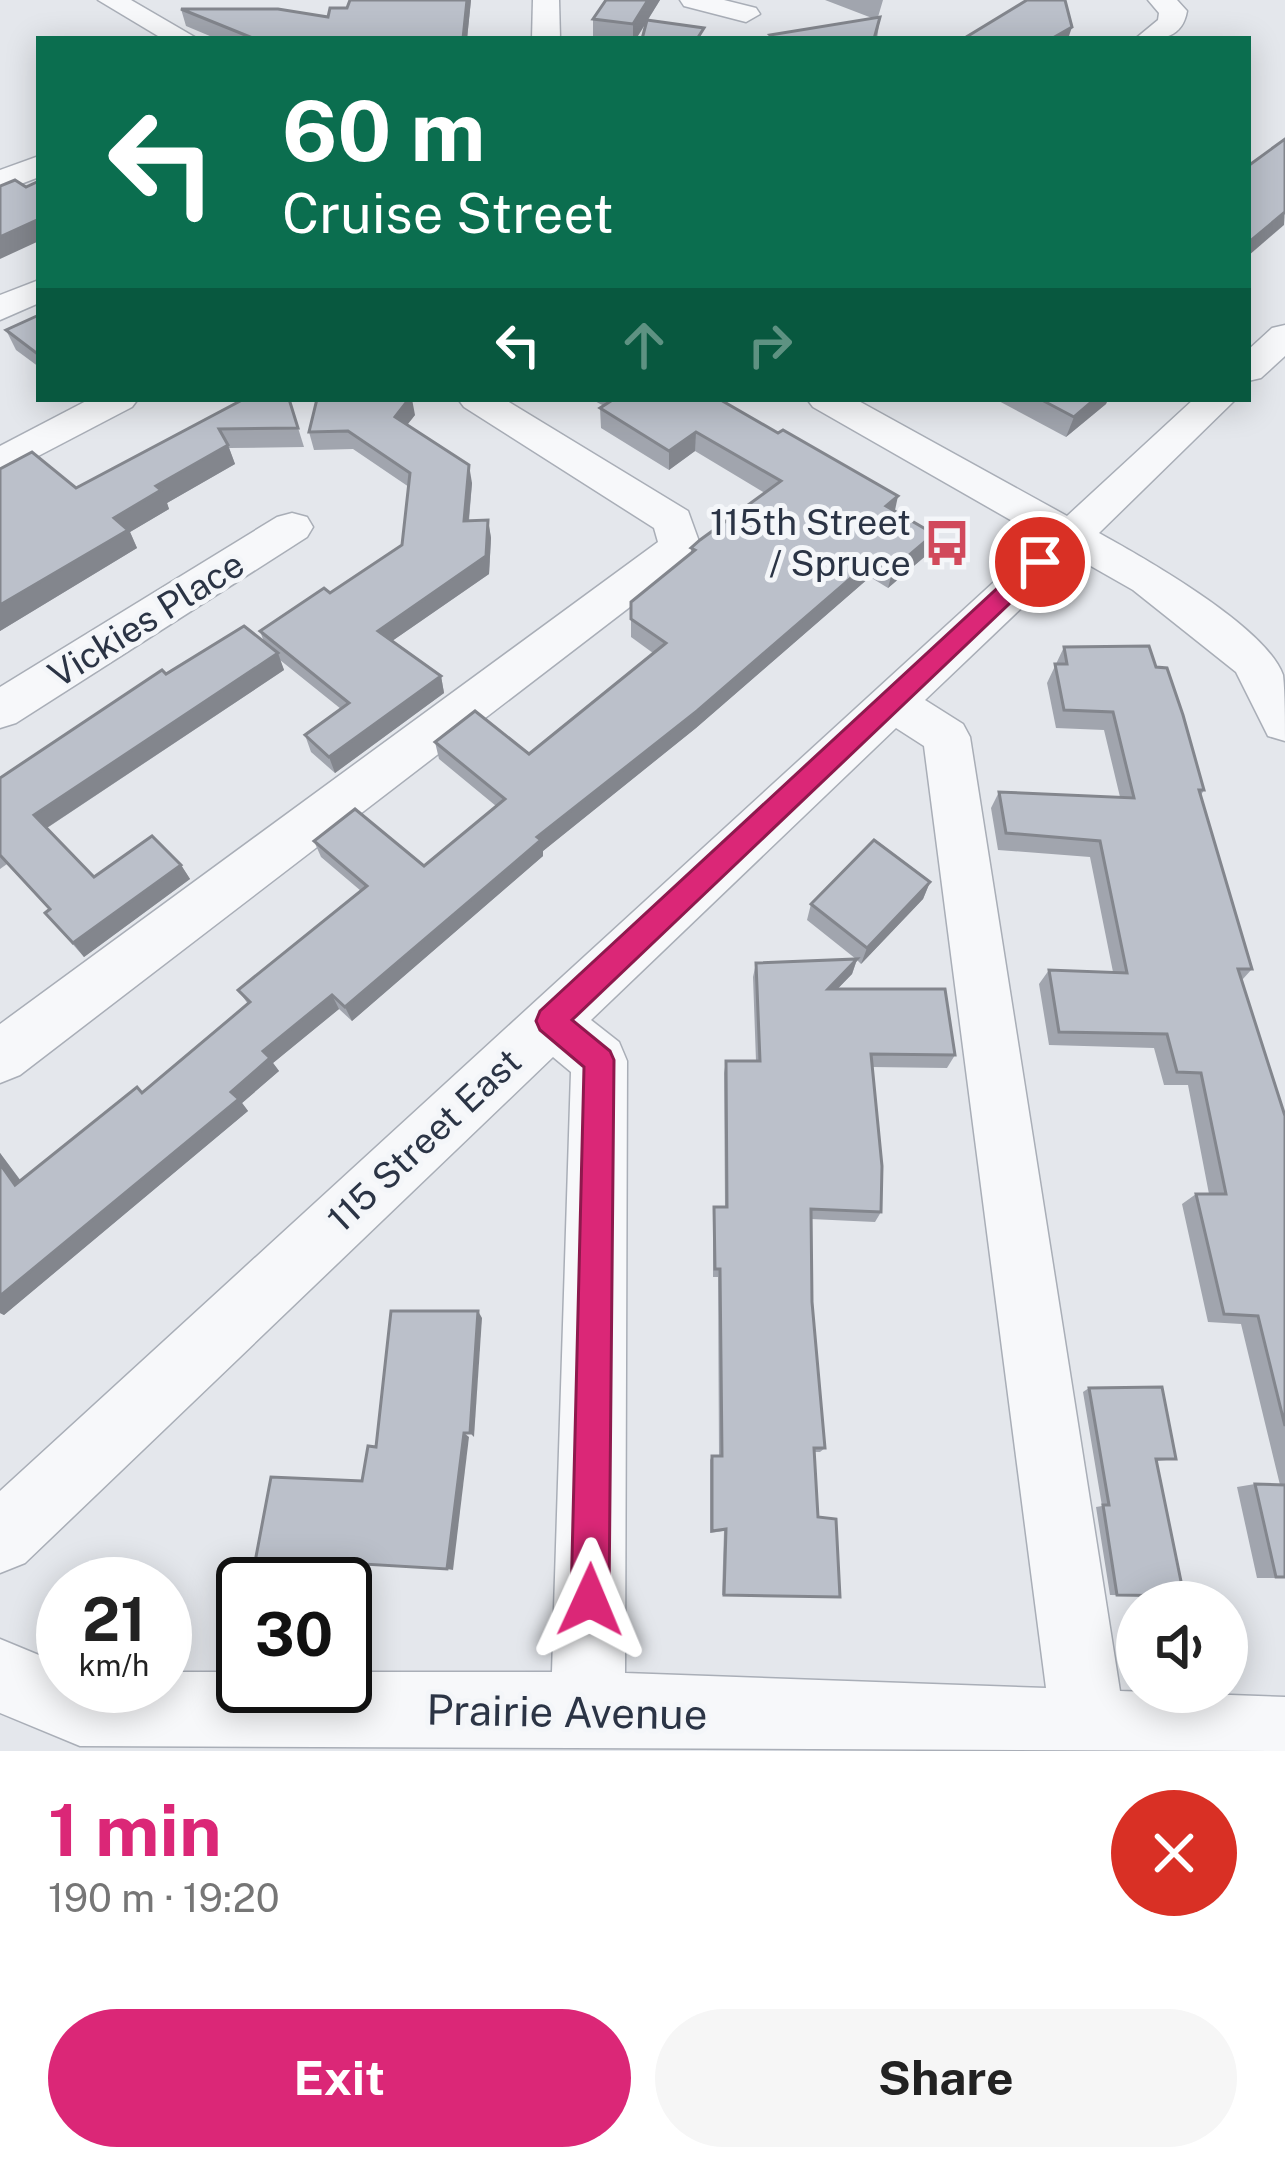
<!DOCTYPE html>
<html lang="en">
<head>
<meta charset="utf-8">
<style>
  :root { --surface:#fff; --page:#f6f6f6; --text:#222; --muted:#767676; --accent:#db2777 }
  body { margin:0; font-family:"Public Sans",sans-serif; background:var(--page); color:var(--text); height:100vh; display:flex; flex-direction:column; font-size:45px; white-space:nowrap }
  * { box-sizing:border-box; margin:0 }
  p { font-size:39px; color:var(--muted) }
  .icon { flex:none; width:66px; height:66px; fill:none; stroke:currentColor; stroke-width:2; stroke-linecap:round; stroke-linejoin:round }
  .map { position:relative; height:1751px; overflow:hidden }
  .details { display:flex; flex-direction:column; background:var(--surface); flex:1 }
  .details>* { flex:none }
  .top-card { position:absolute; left:36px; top:36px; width:1215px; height:366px; border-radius:0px; box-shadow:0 6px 30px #0003; background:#0b6e4f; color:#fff; overflow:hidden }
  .tools { position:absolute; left:1116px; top:1581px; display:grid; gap:24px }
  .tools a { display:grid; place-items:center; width:132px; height:132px; border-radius:50%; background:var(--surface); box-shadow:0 6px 30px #0003; font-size:60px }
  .speed { position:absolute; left:36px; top:1557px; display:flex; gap:24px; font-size:60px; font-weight:700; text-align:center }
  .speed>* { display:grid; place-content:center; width:156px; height:156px; border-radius:50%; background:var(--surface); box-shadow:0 6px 30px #0003; line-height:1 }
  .speed small { font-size:30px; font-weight:400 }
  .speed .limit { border:6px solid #111; border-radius:18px; background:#fff; color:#111 }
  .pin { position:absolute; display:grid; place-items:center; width:102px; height:102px; color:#fff; margin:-51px; border:6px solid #fff; border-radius:50%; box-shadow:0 3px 12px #0007 }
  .me { position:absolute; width:132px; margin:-66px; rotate:1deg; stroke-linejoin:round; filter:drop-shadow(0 0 9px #0008) }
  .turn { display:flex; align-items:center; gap:42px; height:252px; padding:0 48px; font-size:54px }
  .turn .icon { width:156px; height:156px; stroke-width:2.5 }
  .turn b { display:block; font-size:84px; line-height:102px }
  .lanes { display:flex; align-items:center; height:114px; padding:0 48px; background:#0003; justify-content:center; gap:60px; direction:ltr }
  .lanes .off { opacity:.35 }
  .round { display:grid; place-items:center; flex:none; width:126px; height:126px; border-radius:63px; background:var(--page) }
  .overview { display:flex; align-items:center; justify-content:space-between; height:204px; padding:0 48px }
  h1 { font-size:72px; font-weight:700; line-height:90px; color:var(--accent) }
  .action { display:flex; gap:24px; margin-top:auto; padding:24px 48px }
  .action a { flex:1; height:138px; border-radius:72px; background:var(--accent); color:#fff; font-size:48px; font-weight:700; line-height:138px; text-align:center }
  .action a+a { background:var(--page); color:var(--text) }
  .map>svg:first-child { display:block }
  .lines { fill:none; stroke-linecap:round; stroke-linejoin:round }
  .minor-casing { stroke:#a9aeb7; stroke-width:3 }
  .minor { fill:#f7f8fa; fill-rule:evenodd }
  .wall { fill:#a1a5ae }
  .shaded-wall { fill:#83868d }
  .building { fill:#bbc0ca; stroke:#83868d; stroke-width:3 }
  .route { fill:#db2777; stroke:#8e194d; stroke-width:3 }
  .labels { text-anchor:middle; stroke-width:10; stroke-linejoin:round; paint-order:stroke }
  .poi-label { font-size:36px; fill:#2b3445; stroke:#f4f6f9; text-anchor:end }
  .street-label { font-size:36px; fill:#2b3445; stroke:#f4f6f9 }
  .near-street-label { font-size:42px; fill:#2b3445; stroke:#f4f6f9 }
</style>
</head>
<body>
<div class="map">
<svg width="1285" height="1751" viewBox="0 0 1285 1751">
  <rect width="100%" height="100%" fill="#e4e7ec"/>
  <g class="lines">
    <defs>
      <g id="minor">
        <polygon points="98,0 131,0 198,39 163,39"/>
        <polygon points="533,0 559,0 560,39 532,39"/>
        <polygon points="680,0 724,0 756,8 760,14 746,22 684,6"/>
        <path d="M 1148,0 L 1177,0 L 1187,11 C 1182,40 1160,39 1135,39 L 1158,20 L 1159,13 Z"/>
        <polygon points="39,156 39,177 0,192 0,170"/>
        <polygon points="39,280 39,303 0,320 0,295"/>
        <polygon points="1285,325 1285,356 1261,378 1248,381 1248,350 1272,328"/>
        <polygon points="90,399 138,399 132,407 0,476 0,446"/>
        <polygon points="458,399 504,399 688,511 701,547 695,557 20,1075 0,1083 0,1024 658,542 654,528 464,407"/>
        <path d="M 807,399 L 855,399 L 1067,516 L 1194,399 L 1236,399 L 1099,533 C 1146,559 1266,627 1283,675 C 1285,694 1285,721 1285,741 L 1268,736 L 1236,672 L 1133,590 L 1075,557 L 925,700 L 963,724 L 970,737 L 1120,1691 L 1285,1697 L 1285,1751 L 80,1746 L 0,1713 L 0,1639 L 63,1665 L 63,1686 L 165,1686 L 165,1672 L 243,1672 L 243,1686 L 345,1686 L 345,1672 L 552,1672 L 571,1072 L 553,1057 L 25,1563 L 0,1573 L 0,1491 L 1042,538 L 813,407 ZM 896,728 L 924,746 L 1046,1688 L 625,1673 L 627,1061 L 619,1042 L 591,1020 Z"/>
        <polygon points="292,513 307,517 313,527 307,537 16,723 0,728 0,687 277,517"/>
      </g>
    </defs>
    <use href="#minor" class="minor-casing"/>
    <use href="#minor" class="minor"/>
  </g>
  <g class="wall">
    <polygon points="350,0 471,0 467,39 217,39 186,26 181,9 328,17 347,8"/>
    <polygon points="606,0 660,0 636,39 593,38 593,19"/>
    <polygon points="825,0 883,0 878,17 880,17 877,39 770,39 770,35 872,18"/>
    <polygon points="39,315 39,367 16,350 6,330"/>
    <polygon points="289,399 304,447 229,448 235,464 167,503 169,509 130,532 137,548 0,631 0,469 76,488"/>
    <polygon points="591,399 719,399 895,511 929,553 888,588 870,577 696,728 543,851 543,856 352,1021 339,1009 273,1063 279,1071 242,1103 248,1111 4,1315 0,1313 0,1153 21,1181 142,1093 248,1004 238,990 361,891 321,857 314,841 424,866 496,806 439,759 435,742 529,754 653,653 631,637 631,602 691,554 691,548 765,493 695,451 669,470 601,428 600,408 604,406"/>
    <polygon points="995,399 1108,399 1106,404 1066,437"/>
    <polygon points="415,415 407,425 472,483 469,521 488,520 491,538 489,574 392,641 441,676 444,693 335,773 311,752 305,735 341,709 280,660 284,670 47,828 94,877 181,865 190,879 84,957 45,913 49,909 7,864 0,869 0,778 166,674 264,642 260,631 330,593 402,545 409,487 353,449 314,450 309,432"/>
    <polygon points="1064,647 1156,667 1204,790 1201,795 1252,969 1242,980 1285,1116 1285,1578 1257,1578 1237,1487 1255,1484 1280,1485 1241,1324 1208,1322 1182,1204 1196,1194 1209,1194 1188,1085 1164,1085 1154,1048 1049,1045 1039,984 1049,970 1113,972 1090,857 998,850 991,808 999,792 1120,797 1104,730 1056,728 1047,683"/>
    <polygon points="930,882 923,899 861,964 857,960 852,974 837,989 955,1055 947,1068 872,1067 881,1212 875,1222 811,1219 812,1302 825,1448 820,1452 814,1452 818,1517 840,1597 722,1595 724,1531 710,1533 710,1460 712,1456 719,1456 718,1277 713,1277 713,1217 714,1207 725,1207 724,1073 726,1061 756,1061 753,977 756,963 856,959 807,920 811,904"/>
    <polygon points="1089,1388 1176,1459 1157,1461 1184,1596 1110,1595 1096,1507 1102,1506 1083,1392"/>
  </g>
  <g class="shaded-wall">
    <polygon points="467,0 471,0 467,39 463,39"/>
    <polygon points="648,0 660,0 636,39 633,39 633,24"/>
    <polygon points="1072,27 1068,39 1051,39"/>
    <polygon points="1285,208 1284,225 1248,256 1248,243"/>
    <polygon points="39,219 39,241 0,259 0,237"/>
    <polygon points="409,399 412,399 415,415 399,435 395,417"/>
    <polygon points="1095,399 1108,399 1106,404 1066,437 1074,417"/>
    <polygon points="696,432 695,451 669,470 669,451"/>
    <polygon points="228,445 235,464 167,503 169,509 130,532 137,548 0,631 0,605 156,486"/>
    <polygon points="469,465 472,483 467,538 464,521"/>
    <polygon points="898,496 894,515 886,506"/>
    <polygon points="488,520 491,538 489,574 382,648 378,631"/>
    <polygon points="934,534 929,553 888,588 893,569"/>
    <polygon points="874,558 870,577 696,728 543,851 543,856 352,1021 345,1007 537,837"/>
    <polygon points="278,653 284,670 45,829 34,815"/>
    <polygon points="441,676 444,693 335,773 329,757"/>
    <polygon points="181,865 190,879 84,957 73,943"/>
    <polygon points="930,882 923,899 861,964 867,948"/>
    <polygon points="857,959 852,974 824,1003 828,989"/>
    <polygon points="332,995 339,1009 273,1063 279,1071 242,1103 248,1111 4,1315 0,1313 0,1296 231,1092 263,1051"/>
    <polygon points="0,1153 31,1195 15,1185 0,1164"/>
    <polygon points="478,1311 482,1318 474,1437 470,1433"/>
    <polygon points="464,1433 469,1437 453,1570 447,1569"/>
    <polygon points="330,1562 338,1563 335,1581 327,1581"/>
  </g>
  <g class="building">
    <polygon points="350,0 467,0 463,39 255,39 181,9 278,9 328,17 330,8 347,8"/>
    <polygon points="606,0 648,0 633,24 593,19"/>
    <polygon points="1027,0 1065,0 1072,27 1051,39 963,39"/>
    <polygon points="880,17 874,39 774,39 770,35"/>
    <polygon points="647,20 704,28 697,39 642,39"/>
    <polygon points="1285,139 1285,212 1248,243 1248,166"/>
    <polygon points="15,180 26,187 39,181 39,219 0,237 0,186"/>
    <polygon points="39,315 39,355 6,330"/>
    <polygon points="244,399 289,399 298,428 219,429 228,445 156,486 161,490 114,518 128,530 0,605 0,469 32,452 76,488"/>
    <polygon points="317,399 409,399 395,417 469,465 464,521 488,520 486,556 378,631 441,676 329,757 305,735 349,703 260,631 324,588 330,593 402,545 410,473 348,431 309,432"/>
    <polygon points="614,399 719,399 778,433 783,430 898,496 886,506 934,534 893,569 874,558 697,711 537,837 541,840 345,1007 332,995 263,1051 270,1058 231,1092 239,1099 0,1296 0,1164 15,1185 137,1087 142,1093 250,1002 238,990 367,886 314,841 355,809 424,866 505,799 435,742 475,711 529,754 666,643 631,619 631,602 695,550 691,548 700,540 781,481 696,432 669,451 600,408"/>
    <polygon points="1040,399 1095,399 1074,417"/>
    <polygon points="244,626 278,653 34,815 94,877 152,836 181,865 73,943 45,913 50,909 0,855 0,778 162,670 166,674"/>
    <polygon points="1149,646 1156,667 1167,668 1183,715 1204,790 1199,790 1252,969 1238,969 1285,1116 1285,1426 1258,1316 1224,1314 1196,1194 1226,1194 1201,1073 1177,1072 1167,1034 1059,1032 1049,970 1127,973 1100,841 1006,833 999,792 1134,798 1113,712 1064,710 1055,664 1067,664 1064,647"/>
    <polygon points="874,840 930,882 867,948 811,904"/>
    <polygon points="857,959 828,989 945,989 955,1055 871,1054 882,1166 881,1212 811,1209 812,1302 825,1448 814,1448 818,1517 836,1519 840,1597 724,1595 726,1529 712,1531 712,1456 722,1456 720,1269 715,1269 714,1207 727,1207 726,1061 760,1061 756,963"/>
    <polygon points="391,1311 478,1311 470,1433 464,1433 447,1569 330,1562 327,1581 252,1578 271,1477 362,1481 368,1446 376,1447"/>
    <polygon points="1162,1387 1176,1459 1156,1459 1184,1596 1117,1595 1103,1505 1109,1505 1089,1388"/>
    <polygon points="1255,1484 1285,1485 1285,1577 1276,1577"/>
  </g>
  <polygon class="route" points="1040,554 1051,562 1048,567 572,1020 610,1051 614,1060 609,1600 604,1614 590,1620 577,1614 571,1600 584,1067 540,1030 536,1021 540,1011 1032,556"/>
  <defs>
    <symbol id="bus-bare" viewBox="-9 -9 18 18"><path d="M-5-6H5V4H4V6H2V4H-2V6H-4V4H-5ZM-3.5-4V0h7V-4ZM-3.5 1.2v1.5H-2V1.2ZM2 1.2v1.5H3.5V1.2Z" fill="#d1495b" stroke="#f4f6f9" stroke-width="2.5" paint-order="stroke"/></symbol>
  </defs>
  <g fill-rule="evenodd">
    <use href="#bus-bare" x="914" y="510" width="66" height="66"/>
  </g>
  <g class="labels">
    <g class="poi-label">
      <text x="911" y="535">115th Street<tspan x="911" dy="41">/ Spruce</tspan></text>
    </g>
    <g class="street-label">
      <text transform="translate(146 619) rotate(-32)" y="13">Vickies Place</text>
      <text transform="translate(424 1140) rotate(-43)" y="13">115 Street East</text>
    </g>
    <g class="near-street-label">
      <text transform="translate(567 1712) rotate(1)" y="15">Prairie Avenue</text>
    </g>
  </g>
</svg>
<div class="tools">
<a><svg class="icon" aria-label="sound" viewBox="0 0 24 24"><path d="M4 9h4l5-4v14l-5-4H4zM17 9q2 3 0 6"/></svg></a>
</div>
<div class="speed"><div>21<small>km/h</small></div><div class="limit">30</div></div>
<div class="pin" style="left:1040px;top:562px;background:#d93025"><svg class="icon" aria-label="arrive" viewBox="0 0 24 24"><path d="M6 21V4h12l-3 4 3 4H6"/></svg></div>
<svg class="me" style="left:590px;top:1600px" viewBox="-20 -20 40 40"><path d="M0-17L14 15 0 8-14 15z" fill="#db2777" stroke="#fff" stroke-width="4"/></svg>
<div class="top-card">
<div class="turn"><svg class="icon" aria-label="left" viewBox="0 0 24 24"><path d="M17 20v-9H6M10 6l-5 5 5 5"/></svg><div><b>60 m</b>Cruise Street</div></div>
<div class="lanes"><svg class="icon" aria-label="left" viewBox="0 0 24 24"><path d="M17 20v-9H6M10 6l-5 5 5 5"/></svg><svg class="icon off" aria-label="ahead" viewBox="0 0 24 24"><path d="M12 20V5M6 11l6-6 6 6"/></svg><svg class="icon off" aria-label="right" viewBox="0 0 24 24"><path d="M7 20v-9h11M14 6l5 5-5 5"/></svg></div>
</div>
</div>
<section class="details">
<div class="overview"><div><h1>1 min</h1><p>190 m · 19:20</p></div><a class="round" style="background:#d93025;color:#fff"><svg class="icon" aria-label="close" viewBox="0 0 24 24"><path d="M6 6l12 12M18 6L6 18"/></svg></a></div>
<div class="action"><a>Exit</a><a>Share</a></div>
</section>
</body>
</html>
